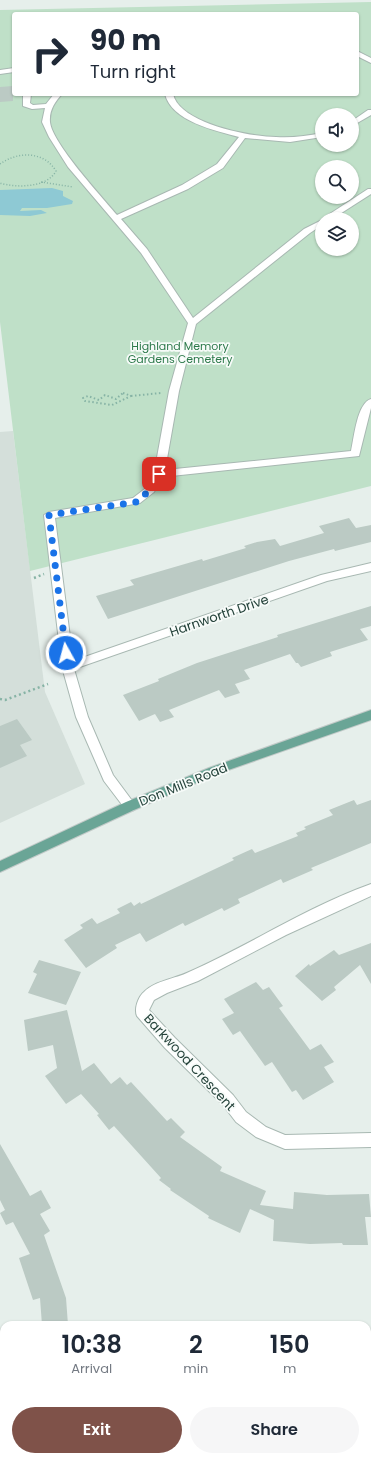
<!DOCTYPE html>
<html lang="en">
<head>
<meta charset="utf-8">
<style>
  :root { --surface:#fff; --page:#f6f6f7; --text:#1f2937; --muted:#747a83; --accent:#7f5249 }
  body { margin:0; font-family:Poppins,sans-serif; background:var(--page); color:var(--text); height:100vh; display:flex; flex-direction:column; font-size:15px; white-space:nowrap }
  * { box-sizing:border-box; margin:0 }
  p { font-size:13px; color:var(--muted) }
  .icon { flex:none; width:22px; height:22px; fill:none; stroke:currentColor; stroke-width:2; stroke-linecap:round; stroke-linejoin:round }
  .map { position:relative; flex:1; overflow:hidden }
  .sheet { position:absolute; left:0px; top:1321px; width:371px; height:140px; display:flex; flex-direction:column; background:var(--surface); border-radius:12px 12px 0 0; box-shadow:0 1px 3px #0004 }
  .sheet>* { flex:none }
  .guide { position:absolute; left:12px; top:12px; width:347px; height:84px; border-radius:4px; box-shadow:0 1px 3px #0004; background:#fff; color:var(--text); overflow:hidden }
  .tools { position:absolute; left:315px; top:108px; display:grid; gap:8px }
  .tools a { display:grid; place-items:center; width:44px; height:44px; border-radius:50%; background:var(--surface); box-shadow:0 1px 3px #0004; font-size:20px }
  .pin { position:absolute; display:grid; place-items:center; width:34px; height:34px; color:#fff; margin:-17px; border-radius:8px; box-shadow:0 2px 6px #0006 }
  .me { position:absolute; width:44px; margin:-22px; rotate:353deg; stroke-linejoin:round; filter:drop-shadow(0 0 3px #0008) }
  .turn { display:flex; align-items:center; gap:14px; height:84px; padding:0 12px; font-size:18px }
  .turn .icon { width:52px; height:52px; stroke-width:2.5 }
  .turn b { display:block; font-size:28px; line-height:34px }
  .eta { display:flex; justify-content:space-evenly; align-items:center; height:68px; text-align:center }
  .eta b { font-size:24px; font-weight:600; line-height:28px }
  .button { display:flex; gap:8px; margin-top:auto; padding:8px 12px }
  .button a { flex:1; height:46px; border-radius:24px; background:var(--accent); color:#fff; font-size:16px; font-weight:600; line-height:46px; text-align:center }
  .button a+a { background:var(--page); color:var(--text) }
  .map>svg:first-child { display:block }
  .built { fill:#d4dfda }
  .green { fill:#bfe0c8; fill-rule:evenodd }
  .water { fill:#8ec9d4 }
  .building { fill:#bbcac4 }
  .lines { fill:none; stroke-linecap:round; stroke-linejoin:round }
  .minor-casing { stroke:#a8b8b2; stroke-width:2 }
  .major-casing { stroke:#c2cac8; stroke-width:2 }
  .path-far2 { stroke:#86b3a5; stroke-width:1.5; stroke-dasharray:1 2; stroke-linecap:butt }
  .path-far1 { stroke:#86b3a5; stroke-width:2; stroke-dasharray:1.5 2.5; stroke-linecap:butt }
  .path { stroke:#86b3a5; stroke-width:2.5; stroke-dasharray:2 3; stroke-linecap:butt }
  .minor { fill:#fff; fill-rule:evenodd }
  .major { fill:#6aa596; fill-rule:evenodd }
  .route { stroke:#1a73e8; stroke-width:7; stroke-dasharray:0 12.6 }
  .labels { text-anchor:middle; stroke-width:3.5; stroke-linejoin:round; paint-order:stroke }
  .far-park-label { font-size:11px; fill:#2d7a4b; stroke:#f7fbf9 }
  .street-label { font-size:13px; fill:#24423a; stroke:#f7fbf9 }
</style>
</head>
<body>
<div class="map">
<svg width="371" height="1461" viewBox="0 0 371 1461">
  <rect width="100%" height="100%" fill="#e6efeb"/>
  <polygon class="built" points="13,431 45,692 85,784 0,823 0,432"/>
  <path class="green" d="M 371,2 L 371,486 L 30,571 L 0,322 L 0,10 ZM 14,14 L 357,14 L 357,94 L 14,94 ZM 322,115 L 352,115 L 352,145 L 322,145 ZM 322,167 L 352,167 L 352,197 L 322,197 ZM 322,219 L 352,219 L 352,249 L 322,249 Z"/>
  <polygon class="water" points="52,188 63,191 63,196 73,201 72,204 47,208 22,208 20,211 41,210 47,213 30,216 0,215 0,190"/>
  <g class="building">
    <polygon points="13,86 13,101 0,102 0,87"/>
    <polygon points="349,518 356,528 371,525 371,542 335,551 334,549 289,561 108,619 96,596 134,585 130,580 202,559 203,561 246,548 244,546 257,542 275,539 280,546 324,533 319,526"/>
    <polygon points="371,606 371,626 360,629 368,640 330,652 332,656 301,667 298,663 296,663 290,654 244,670 250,679 235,684 240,693 225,698 219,690 169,710 174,717 160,722 155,714 139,721 123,695 159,681 158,679 197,663 278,637 277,635"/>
    <polygon points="17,719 32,740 20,745 27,756 0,768 0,726"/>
    <polygon points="354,800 357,805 371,800 371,843 311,868 313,870 283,883 281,879 238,899 240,903 224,911 222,908 185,926 183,923 146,942 140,933 115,945 117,948 86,968 64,940 83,928 80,925 92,918 97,924 120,913 117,909 131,902 134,906 140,902 141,904 234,860 232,858 252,849 255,853 298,836 296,833 306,829 304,827 333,815 329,810"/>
    <polygon points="371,943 371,984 360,965 334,987 336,990 322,1001 295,976 309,964 310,966 334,950 339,955"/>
    <polygon points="39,960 81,972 66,1005 28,993 37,974 33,972"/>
    <polygon points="256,982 263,990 269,987 283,1006 279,1008 310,1050 321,1044 334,1062 324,1067 334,1082 303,1100 296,1090 292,1092 272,1062 265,1066 240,1031 233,1035 222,1019 234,1013 224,999"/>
    <polygon points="67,1010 82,1071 94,1063 111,1084 120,1077 127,1085 131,1082 167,1121 171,1118 185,1132 180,1137 222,1167 220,1171 266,1191 260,1205 293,1209 294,1192 327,1195 369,1194 371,1217 365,1217 368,1245 343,1245 342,1243 310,1244 273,1241 274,1220 250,1209 240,1233 208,1218 209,1216 170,1190 171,1189 159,1180 161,1178 114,1126 109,1130 97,1115 99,1114 81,1094 66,1104 45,1076 57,1068 53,1045 28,1051 24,1020"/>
    <polygon points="0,1144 30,1196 41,1190 51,1208 40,1214 50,1231 44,1235 66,1298 68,1325 42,1325 40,1298 33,1300 19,1258 30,1254 13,1222 6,1225 0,1213 5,1210 0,1200"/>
  </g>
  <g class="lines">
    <defs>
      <g id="minor">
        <polygon points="357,51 371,58 371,63 357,56"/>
        <polygon points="14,68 14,72 0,74 0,70"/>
        <path d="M 23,94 L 31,94 L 30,103 L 33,105 L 46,104 L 54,94 L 62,94 C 55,102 49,110 50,122 C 52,143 102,197 117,215 L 182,185 L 217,164 L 239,137 C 216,131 171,121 165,94 L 173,94 C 179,123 250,137 276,137 C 292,138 307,136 322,133 L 322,137 L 290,142 L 245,138 L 223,168 L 188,189 L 121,219 L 147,249 L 193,318 L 304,229 L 322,220 L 322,225 L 310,233 L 196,324 L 179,391 L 165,470 L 351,451 C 354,438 357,403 371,399 L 371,408 L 359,456 L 162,477 L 154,492 L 140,503 L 55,518 L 73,661 L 321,575 L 371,563 L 371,571 L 327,581 L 74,669 L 88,717 L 113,775 L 136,806 L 134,810 L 130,811 L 126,810 L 104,781 L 76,717 L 62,667 L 44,515 L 49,512 L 133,498 L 146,488 L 154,474 L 169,391 L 188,323 L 141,253 L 68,167 L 49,137 L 42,122 L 45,108 L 32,109 L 23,106 Z"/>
        <polygon points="368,110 371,110 371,115 352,126 352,121"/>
        <polygon points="368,189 371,189 371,194 332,219 322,219"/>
        <path d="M 371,884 L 371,896 L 286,935 L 198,981 L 167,993 L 154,1000 L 149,1010 L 175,1038 L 233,1095 L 246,1112 L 266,1127 L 285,1135 L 371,1133 L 371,1147 L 285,1149 L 256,1137 L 236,1122 L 223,1105 L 165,1048 L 137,1016 C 134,1009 138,997 144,992 C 156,980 175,979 189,972 C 250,945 307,907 371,884 Z"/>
      </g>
      <polygon id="major" points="371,710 371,720 217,774 134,810 0,872 0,861 126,802 209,768"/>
    </defs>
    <use href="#minor" class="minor-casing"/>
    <use href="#major" class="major-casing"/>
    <g class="path-far2">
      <path d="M 0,164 C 18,151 44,151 56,171 C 47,188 16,188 0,183"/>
      <polyline points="41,182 73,187"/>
    </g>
    <g class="path-far1">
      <polygon points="123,393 131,396 112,405 85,401 83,398 88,396 99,400 105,395 116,399"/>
      <polyline points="131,396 161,393"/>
    </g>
    <g class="path">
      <polyline points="34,578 44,574"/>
      <polyline points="0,699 5,700 48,684"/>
    </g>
    <use href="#minor" class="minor"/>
    <use href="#major" class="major"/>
  </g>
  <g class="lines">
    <polyline class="route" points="66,653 49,515 136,502 150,490 159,474"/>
  </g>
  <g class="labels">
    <g class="far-park-label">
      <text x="180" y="350">Highland Memory<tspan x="180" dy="13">Gardens Cemetery</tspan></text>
    </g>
    <g class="street-label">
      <text transform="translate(219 615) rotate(-19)" y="5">Harnworth Drive</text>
      <text transform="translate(183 784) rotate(-22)" y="5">Don Mills Road</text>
      <text transform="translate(190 1062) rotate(47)" y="5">Barkwood Crescent</text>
    </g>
  </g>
</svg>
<div class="tools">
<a><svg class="icon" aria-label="sound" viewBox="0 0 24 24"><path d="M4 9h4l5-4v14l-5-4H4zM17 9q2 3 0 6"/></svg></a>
<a><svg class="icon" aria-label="search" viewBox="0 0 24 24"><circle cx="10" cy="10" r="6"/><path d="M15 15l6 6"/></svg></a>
<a><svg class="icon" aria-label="layers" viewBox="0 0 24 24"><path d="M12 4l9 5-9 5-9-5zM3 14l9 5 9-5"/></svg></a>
</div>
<div class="pin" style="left:159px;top:474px;background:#d93025"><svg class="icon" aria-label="arrive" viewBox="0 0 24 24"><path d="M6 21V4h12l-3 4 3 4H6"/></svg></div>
<svg class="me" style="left:66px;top:653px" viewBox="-20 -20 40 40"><circle r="17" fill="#1a73e8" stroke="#fff" stroke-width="3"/><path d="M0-11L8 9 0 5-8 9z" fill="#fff"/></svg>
<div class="guide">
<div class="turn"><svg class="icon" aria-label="right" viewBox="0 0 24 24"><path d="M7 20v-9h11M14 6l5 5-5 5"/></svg><div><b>90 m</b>Turn right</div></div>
</div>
<section class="sheet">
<div class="eta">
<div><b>10:38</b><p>Arrival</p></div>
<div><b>2</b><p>min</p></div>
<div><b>150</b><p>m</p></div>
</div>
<div class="button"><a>Exit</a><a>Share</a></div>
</section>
</div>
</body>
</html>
